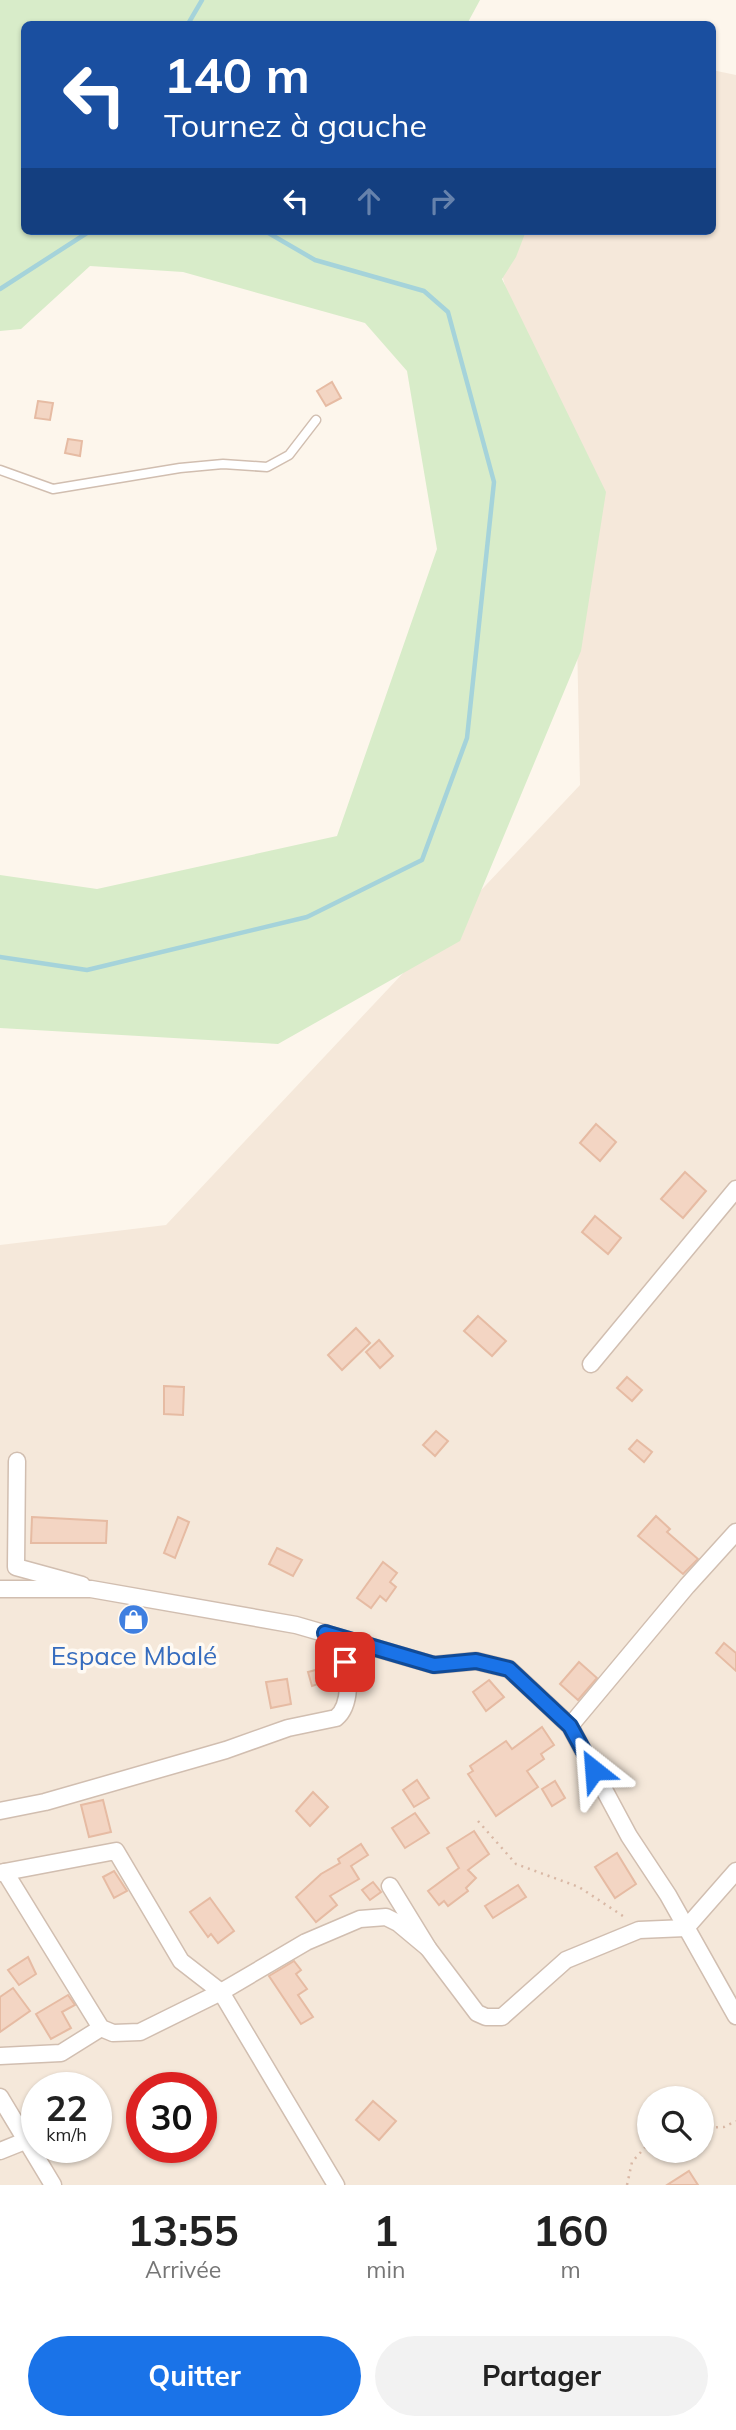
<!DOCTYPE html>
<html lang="fr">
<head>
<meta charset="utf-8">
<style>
  :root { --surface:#fff; --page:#f2f2f2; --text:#222; --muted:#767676; --accent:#1a73e8 }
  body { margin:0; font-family:Mulish,sans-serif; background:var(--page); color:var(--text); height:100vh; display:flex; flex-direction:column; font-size:26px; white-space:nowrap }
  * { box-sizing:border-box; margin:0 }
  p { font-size:23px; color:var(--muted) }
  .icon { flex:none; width:38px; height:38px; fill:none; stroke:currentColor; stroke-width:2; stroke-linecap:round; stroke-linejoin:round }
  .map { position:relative; height:2185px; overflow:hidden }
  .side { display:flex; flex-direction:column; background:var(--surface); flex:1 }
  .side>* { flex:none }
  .top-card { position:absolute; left:21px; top:21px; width:695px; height:214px; border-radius:10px; box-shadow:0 2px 5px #0004; background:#1a4fa0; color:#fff; overflow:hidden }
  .buttons { position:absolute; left:637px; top:2086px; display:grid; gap:14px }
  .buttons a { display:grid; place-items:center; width:77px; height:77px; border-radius:50%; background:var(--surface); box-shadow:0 2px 5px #0004; font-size:35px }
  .speed { position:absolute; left:21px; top:2072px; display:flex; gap:14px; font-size:35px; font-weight:700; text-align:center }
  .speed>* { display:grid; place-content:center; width:91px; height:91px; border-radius:50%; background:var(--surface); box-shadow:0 2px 5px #0004; line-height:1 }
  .speed small { font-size:18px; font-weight:400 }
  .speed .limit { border:10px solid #d22; background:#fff; color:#111 }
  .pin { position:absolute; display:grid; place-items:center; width:60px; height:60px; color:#fff; margin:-30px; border-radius:14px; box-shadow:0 4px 10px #0006 }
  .me { position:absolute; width:77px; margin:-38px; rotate:332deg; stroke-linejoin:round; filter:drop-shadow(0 0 5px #0008) }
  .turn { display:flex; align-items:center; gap:24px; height:147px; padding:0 28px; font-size:32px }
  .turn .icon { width:91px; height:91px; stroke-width:2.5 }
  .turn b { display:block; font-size:49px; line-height:60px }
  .lanes { display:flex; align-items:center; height:66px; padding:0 28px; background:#0003; justify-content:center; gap:35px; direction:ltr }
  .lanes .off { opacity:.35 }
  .eta { display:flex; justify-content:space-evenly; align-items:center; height:119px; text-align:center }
  .eta b { font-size:42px; font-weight:700; line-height:49px }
  .action { display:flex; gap:14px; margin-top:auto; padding:14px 28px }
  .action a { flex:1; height:80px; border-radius:42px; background:var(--accent); color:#fff; font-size:28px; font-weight:700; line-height:80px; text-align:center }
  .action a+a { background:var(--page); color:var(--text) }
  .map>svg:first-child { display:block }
  .residential { fill:#f5e8da; fill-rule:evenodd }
  .green { fill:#d8ecc9 }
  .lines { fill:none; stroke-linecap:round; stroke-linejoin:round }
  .stream { stroke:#a5d3da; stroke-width:4.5 }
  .building { fill:#f3d5c3; stroke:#e6bba3; stroke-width:2 }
  .lane-casing { stroke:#d1beb0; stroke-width:11 }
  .street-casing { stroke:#d1beb0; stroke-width:19 }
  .path { stroke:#d9b8a5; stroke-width:2.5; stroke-dasharray:2 5; stroke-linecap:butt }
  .lane { stroke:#fff; stroke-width:8 }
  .street { stroke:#fff; stroke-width:16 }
  .route-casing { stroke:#114b97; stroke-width:18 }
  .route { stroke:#1a73e8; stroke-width:12 }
  .labels { text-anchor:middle; stroke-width:7; stroke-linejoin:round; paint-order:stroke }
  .shop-label { font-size:26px; fill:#366cbe; stroke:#fffaf3 }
</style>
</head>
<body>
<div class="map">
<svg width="736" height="2185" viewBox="0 0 736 2185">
  <rect width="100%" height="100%" fill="#fdf6ec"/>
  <path class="residential" d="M 712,70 L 736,75 L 736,2185 L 0,2185 L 0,1245 L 166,1225 L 580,785 L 575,540 L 490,231 L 712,231 ZM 37,2088 L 96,2088 L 96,2147 L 37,2147 ZM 142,2088 L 201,2088 L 201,2147 L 142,2147 ZM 649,2098 L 702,2098 L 702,2151 L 649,2151 Z"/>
  <polygon class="green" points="0,0 480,0 467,24 24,24 24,231 526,231 516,257 502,279 606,492 581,651 460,941 278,1044 0,1028 0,875 97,889 337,836 437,549 407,371 365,323 183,272 90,266 21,329 0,331"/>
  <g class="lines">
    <g class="stream">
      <polyline points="188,24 202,0"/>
      <polyline points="0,289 90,231"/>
      <polyline points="0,957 87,970 307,917 422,860 467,738 494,482 448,312 424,291 315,260 265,231"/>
    </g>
  </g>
  <g class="building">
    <polygon points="332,382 341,398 326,406 317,391"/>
    <polygon points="38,401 53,403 50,420 35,418"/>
    <polygon points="68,439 82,441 80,456 65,453"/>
    <polygon points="596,1124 616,1142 600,1161 580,1143"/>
    <polygon points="685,1172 706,1191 683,1218 661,1199"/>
    <polygon points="595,1216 621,1238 608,1254 582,1232"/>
    <polygon points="478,1316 506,1341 492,1356 464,1331"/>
    <polygon points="356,1328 370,1343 342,1370 328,1355"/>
    <polygon points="379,1340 393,1356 380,1368 366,1352"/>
    <polygon points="627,1377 642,1390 632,1401 617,1388"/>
    <polygon points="164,1386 184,1387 183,1415 164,1414"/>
    <polygon points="436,1431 448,1441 435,1456 423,1445"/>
    <polygon points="637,1440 652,1452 644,1462 629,1449"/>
    <polygon points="656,1516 670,1529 667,1532 698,1559 683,1574 638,1536"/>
    <polygon points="32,1517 107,1521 106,1543 31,1543"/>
    <polygon points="178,1517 189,1522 175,1558 164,1553"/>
    <polygon points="277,1548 302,1560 293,1576 269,1564"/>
    <polygon points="383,1562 397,1573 390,1582 396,1587 386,1601 380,1596 371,1608 357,1598"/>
    <polygon points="724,1643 736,1653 736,1671 716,1653"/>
    <polygon points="579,1662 597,1678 578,1700 560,1684"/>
    <polygon points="327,1667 330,1680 312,1686 308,1672"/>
    <polygon points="287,1679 291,1704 271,1708 266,1682"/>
    <polygon points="489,1680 504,1697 486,1711 473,1692"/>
    <polygon points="542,1727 554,1745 541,1754 544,1759 527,1771 538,1787 496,1816 468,1774 473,1771 470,1766 506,1741 512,1749"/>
    <polygon points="417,1780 429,1798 414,1807 403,1790"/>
    <polygon points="555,1781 565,1798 552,1806 542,1789"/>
    <polygon points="313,1792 328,1807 310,1826 296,1811"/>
    <polygon points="103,1800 111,1832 89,1837 81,1805"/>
    <polygon points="415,1813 429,1833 405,1848 392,1828"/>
    <polygon points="474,1831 489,1854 468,1870 476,1878 466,1888 468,1891 448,1906 444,1901 439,1905 428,1891 459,1868 447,1848"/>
    <polygon points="361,1844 368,1855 351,1866 359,1879 330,1896 337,1905 316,1922 296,1897 321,1874 340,1863 338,1859"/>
    <polygon points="617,1853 636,1884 615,1898 595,1867"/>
    <polygon points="114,1871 127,1891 114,1898 103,1877"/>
    <polygon points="373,1882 381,1892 370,1900 362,1890"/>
    <polygon points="518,1885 526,1897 493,1918 485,1906"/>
    <polygon points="210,1898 234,1931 218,1943 211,1934 208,1937 190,1912"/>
    <polygon points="28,1957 36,1974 19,1985 8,1970"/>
    <polygon points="294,1961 301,1970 296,1974 307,1989 298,1995 313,2017 301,2024 269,1976"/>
    <polygon points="13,1988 30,2011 0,2032 0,1997"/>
    <polygon points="68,1995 75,2005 62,2012 71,2028 51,2039 36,2014"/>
    <polygon points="373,2101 396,2121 379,2140 356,2120"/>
    <polygon points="689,2171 698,2185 667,2185"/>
  </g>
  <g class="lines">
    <defs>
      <polyline id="lane" points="0,470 53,489 180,468 223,464 267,467 289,455 316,420"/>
      <g id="street">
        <polyline points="591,1364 736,1189"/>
        <polyline points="17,1461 16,1567 82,1585"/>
        <polyline points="0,1589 91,1589 296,1625 434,1665 476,1661 509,1669 570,1726 629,1836 668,1895 736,2016"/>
        <polyline points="570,1726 687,1586 736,1532"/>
        <path d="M 0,1811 L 45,1802 L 226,1750 L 288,1728 L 336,1718 C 351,1706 351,1672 342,1655 C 338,1647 331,1640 325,1633"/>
        <polyline points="5,1872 101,2028 113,2033 140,2032 221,1992 306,1942 360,1919 386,1917 398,1923 428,1948"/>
        <polyline points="0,1873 116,1851 181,1961 221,1992 336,2185"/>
        <polyline points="390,1886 428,1948 477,2013 486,2017 502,2017 566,1960 639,1930 686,1928 736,1871"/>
        <polyline points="0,2056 61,2053 101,2028"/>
        <polyline points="0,2097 53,2185"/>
        <polyline points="0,2151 25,2141"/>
      </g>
    </defs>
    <use href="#lane" class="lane-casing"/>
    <use href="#street" class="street-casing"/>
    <g class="path">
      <polyline points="478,1821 516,1864 579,1887 626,1918"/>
      <polyline points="702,2128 724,2127 736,2121"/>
      <polyline points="627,2185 632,2162 649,2143"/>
    </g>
    <use href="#lane" class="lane"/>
    <use href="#street" class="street"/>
  </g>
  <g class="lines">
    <defs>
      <polyline id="route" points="345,1662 325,1633 434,1665 476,1661 509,1669 570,1726 594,1770"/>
    </defs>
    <use href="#route" class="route-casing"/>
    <use href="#route" class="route"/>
  </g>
  <defs>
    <symbol id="shop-disc" viewBox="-11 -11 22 22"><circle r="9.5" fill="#3f7fe0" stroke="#fffaf3"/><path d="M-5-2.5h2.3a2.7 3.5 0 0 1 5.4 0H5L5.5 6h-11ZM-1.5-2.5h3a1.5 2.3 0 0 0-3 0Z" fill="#fff"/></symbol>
  </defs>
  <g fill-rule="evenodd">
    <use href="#shop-disc" x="116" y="1602" width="35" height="35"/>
  </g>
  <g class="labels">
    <g class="shop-label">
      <text x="134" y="1665">Espace Mbalé</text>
    </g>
  </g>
</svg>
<div class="buttons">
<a><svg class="icon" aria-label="search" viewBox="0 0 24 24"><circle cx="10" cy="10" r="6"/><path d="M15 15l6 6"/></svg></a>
</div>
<div class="speed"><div>22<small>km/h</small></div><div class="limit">30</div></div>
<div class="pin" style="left:345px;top:1662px;background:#d93025"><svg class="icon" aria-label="arrive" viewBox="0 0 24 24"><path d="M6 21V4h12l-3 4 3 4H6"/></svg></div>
<svg class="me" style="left:594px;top:1770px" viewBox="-20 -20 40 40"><path d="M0-17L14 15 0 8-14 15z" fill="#1a73e8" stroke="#fff" stroke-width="4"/></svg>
<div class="top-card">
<div class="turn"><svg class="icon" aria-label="left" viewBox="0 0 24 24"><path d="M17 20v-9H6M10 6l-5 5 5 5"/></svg><div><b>140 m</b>Tournez à gauche</div></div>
<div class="lanes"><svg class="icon" aria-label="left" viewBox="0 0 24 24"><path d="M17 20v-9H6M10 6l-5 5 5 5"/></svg><svg class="icon off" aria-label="ahead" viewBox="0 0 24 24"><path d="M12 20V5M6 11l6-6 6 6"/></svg><svg class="icon off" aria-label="right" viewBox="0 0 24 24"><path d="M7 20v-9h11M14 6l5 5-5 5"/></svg></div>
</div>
</div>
<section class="side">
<div class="eta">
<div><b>13:55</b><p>Arrivée</p></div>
<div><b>1</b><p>min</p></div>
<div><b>160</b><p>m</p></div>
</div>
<div class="action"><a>Quitter</a><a>Partager</a></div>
</section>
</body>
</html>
